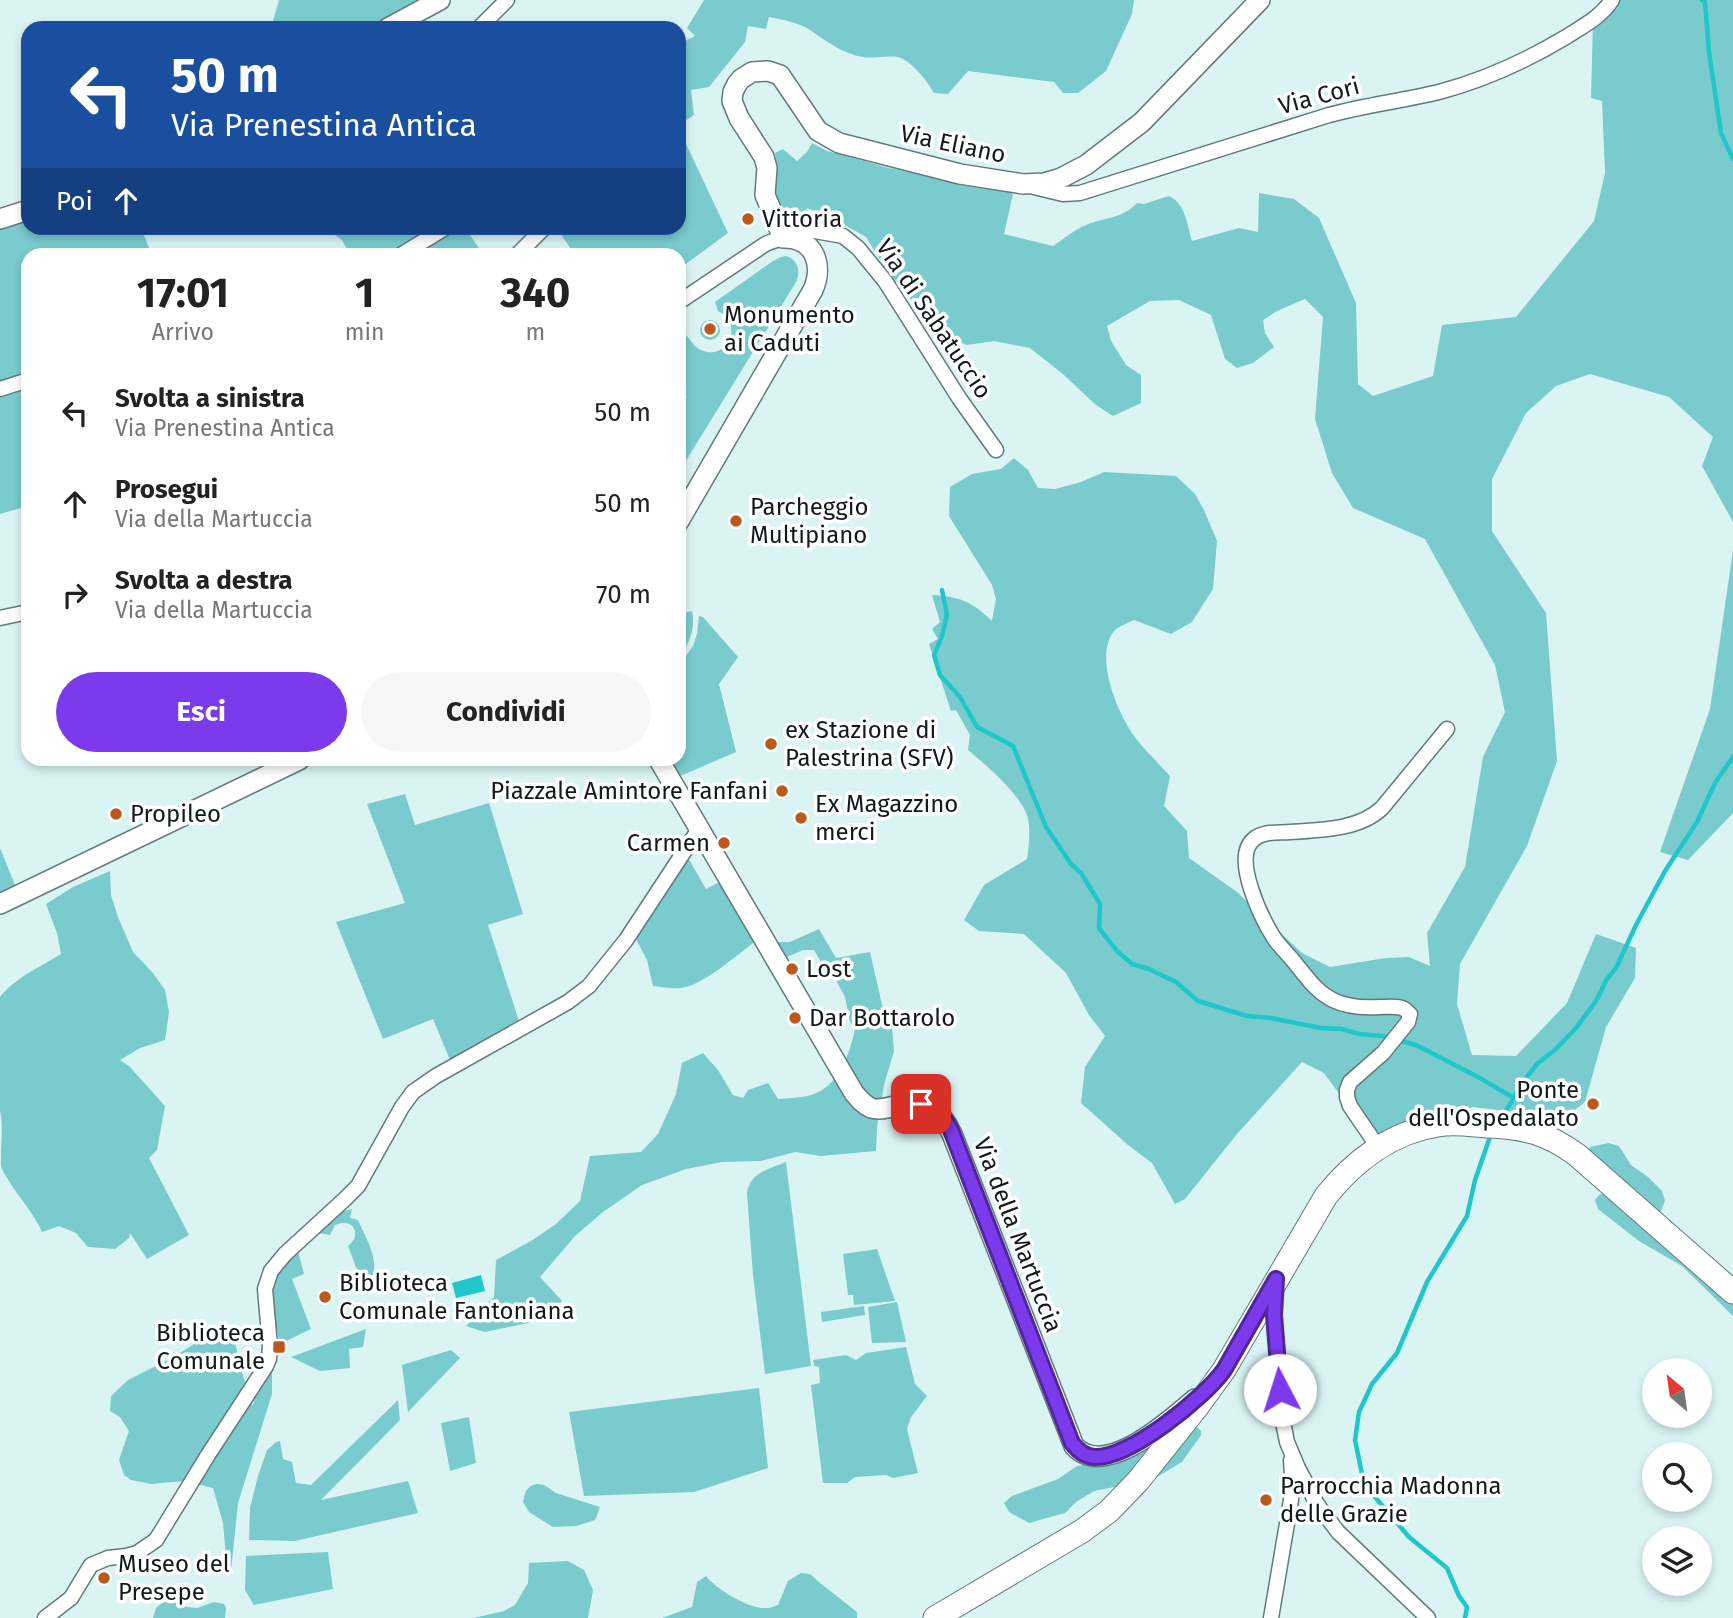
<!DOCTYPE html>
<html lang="it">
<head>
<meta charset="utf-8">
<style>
  :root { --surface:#fff; --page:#f6f6f6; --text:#222; --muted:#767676; --accent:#7c3aed }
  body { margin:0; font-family:"Fira Sans",sans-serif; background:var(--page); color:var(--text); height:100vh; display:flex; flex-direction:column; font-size:26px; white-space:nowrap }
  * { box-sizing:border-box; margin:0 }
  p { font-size:23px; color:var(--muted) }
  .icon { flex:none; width:38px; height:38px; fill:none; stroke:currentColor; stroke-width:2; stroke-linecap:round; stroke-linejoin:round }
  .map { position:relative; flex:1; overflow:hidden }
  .sheet { position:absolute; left:21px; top:248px; width:665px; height:518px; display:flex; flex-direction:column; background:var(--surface); border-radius:21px; box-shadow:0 4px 10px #0003 }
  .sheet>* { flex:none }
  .top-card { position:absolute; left:21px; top:21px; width:665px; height:214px; border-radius:21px; box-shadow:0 4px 10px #0003; background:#1a4fa0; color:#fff; overflow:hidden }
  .needle { width:46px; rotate:331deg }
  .buttons { position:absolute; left:1642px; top:1358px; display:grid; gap:14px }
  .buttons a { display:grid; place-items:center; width:70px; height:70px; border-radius:50%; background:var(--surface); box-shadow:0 4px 10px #0003; font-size:35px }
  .pin { position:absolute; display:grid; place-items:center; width:60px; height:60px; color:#fff; margin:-30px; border-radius:14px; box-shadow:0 4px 10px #0006 }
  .me { position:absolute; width:77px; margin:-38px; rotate:355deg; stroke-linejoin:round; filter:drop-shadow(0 0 5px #0008) }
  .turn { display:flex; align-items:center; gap:24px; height:147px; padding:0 35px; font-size:32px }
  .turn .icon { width:91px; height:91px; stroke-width:2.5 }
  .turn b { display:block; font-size:49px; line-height:60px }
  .then { display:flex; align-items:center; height:66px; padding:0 35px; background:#0003; gap:14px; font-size:26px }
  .eta { display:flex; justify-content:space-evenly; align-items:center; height:119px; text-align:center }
  .eta b { font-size:42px; font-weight:700; line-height:49px }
  .button { display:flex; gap:14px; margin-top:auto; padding:14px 35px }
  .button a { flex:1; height:80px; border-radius:42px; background:var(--accent); color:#fff; font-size:28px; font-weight:700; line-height:80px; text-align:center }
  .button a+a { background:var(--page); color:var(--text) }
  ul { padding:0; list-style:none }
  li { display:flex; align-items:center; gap:21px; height:91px; padding:0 35px }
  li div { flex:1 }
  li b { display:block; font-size:26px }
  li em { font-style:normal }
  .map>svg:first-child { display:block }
  .green { fill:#7acbcd }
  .water { fill:#1fc7cb }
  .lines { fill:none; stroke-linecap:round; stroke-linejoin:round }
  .stream { stroke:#1fc7cb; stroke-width:4.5 }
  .street-casing { stroke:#637a7a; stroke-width:17 }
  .secondary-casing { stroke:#637a7a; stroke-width:22 }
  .primary-casing { stroke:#637a7a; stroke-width:25 }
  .street { stroke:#fff; stroke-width:14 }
  .secondary { stroke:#fff; stroke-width:19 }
  .primary { stroke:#fff; stroke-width:23 }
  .route-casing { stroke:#51269a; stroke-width:18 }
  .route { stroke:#7c3aed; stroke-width:12 }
  .poi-dot { fill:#bb591d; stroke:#fff; stroke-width:2.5 }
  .labels { text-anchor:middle; stroke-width:7; stroke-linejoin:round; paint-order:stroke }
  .street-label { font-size:24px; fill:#111a1a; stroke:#fff }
  .poi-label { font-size:24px; fill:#111a1a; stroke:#fff; text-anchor:start }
</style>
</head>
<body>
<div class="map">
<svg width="1733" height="1618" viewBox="0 0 1733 1618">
  <rect width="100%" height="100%" fill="#daf4f4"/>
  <g class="green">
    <polygon points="279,0 421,0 409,28 271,28"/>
    <path d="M 704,0 L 1134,0 L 1132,14 L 1106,71 L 1078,93 L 1063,93 L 1054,82 L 968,71 L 948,94 L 934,93 C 926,80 915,65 901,58 C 893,54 873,59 863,57 C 843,54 826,41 810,30 C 798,22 783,20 769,17 L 766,29 L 748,26 L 745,42 L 709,87 L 691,90 L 694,115 L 679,125 L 679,44 L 695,36 L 687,28 Z"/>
    <path d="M 1612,0 L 1733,0 L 1733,522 L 1702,466 L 1713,437 L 1669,397 L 1590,374 L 1556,386 L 1526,413 L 1492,479 L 1492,531 L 1546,613 L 1557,761 L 1527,846 L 1460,964 L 1457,1004 L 1472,1055 L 1516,1056 L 1567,1003 L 1596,934 L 1636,948 L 1635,978 L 1606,1027 L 1585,1102 L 1564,1118 L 1472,1107 L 1449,1124 L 1378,1147 L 1324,1073 L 1302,1062 L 1237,1134 L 1185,1199 L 1175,1204 L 1152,1163 L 1128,1145 L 1081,1103 L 1085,1067 L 1105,1036 L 1089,1015 L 1066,973 L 1024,934 L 979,931 L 964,920 L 984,885 L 1027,859 C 1029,847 1031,826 1027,815 C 1019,793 986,765 968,750 L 970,735 L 956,710 L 951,711 L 929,644 L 938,639 L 932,629 L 940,622 L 932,595 C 958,596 973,602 992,621 L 996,599 L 992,585 L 949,516 L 950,487 L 972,474 L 1001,469 L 1014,458 L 1028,470 L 1038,488 L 1055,489 L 1081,482 L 1104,472 L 1176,476 L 1195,494 L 1204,510 L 1217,541 L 1213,589 L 1192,622 L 1171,634 L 1134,620 C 1128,623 1119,626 1115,630 C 1092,656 1119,717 1137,740 C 1147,752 1159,764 1170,776 L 1164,806 L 1187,831 L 1189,858 L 1237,892 L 1302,953 L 1330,967 L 1386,958 L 1409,957 L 1430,966 L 1427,933 L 1465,867 L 1483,757 L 1505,712 L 1495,665 L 1425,539 L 1353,508 L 1332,473 L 1315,419 L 1323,317 L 1305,299 L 1277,311 L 1263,320 L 1265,333 L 1274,347 L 1253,363 L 1237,368 L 1225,359 L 1211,315 L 1179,300 L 1150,301 L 1107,326 L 1111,341 L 1126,365 L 1141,375 L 1141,403 L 1113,416 L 1096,405 L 1064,375 L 1030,348 L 994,341 L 967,345 L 941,335 L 887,271 L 866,237 L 836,220 L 807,208 L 801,220 C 779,215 778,206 770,187 C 777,177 778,165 775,153 L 783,149 L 797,161 L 807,152 L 812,143 L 827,151 L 885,167 L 935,178 L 1002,188 L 1013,194 L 1004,234 L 1053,246 C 1064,239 1074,230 1086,225 C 1106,217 1122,219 1137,203 L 1144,204 L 1169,196 C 1186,204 1187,225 1192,241 L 1239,228 L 1258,232 L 1259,193 L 1294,199 L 1319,218 L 1356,303 L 1358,384 L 1373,396 L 1433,376 L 1442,325 L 1516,317 L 1594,221 L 1605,173 L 1602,101 L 1591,98 L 1593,20 Z"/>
    <polygon points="679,129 728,233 679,269 679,256 575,255 558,230 561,228 679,228"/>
    <polygon points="28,220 28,228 141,228 152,255 28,256 28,373 0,382 0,229"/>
    <polygon points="325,228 478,228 469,234 484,255 346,255 349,253 342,240"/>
    <path d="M 786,256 C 798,259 801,272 796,282 L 679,472 L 679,403 L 687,397 L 679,386 L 679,338 L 685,334 C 691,340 694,347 701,350 C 727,362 745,325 718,311 L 715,302 L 773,261 L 781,257 Z"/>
    <circle cx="710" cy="330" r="10"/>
    <polygon points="28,388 28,506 0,514 0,397"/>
    <polygon points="1733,550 1733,813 1688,860 1660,852 1710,709"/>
    <path d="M 692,611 C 696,628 689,644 679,658 L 679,614 Z"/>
    <polygon points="699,616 703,617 738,657 719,684 736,752 678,777 668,760 679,760 679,666 693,646 697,634"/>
    <polygon points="405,794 415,825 489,803 523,914 488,925 519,1021 450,1060 433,1019 383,1039 336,922 405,903 367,804"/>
    <polygon points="0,848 15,885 0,892"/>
    <path d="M 687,856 L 706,889 L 721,881 L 757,940 C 738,954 704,985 681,988 C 673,989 662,987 653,986 L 647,960 L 636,939 Z"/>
    <path d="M 110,871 L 111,895 L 118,917 L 133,952 L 153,973 L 165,990 L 169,1012 L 165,1040 L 140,1048 L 120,1060 L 129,1066 L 165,1106 L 157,1150 L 149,1158 L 189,1235 L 147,1259 L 130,1233 L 129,1238 L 115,1249 L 88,1247 L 76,1233 L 59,1226 L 42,1232 C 34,1213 19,1198 9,1181 C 6,1176 2,1171 1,1166 C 0,1150 4,1125 0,1111 L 0,997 C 15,978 40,967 61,954 L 57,933 L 46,904 L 73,887 Z"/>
    <path d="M 819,929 L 836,958 L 870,952 L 883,1009 L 892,1027 L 894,1051 L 884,1085 L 877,1128 L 876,1151 L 821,1156 L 795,1152 L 761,1161 L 722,1162 L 686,1169 L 642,1185 L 603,1212 L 575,1236 L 540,1277 L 562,1301 L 538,1321 L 485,1332 L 466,1326 L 494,1297 L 496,1260 L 531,1241 L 556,1224 L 580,1201 L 590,1156 L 641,1152 L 658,1134 L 676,1094 L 682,1063 L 703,1053 L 718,1070 L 733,1095 L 743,1098 L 748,1090 L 768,1083 L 778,1099 C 789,1098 801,1098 811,1095 C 840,1086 849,1055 855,1029 L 850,1022 L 845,997 L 831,971 L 824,967 L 814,950 L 803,950 L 785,958 L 777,942 L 790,942 Z"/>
    <polygon points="1609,1143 1619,1146 1631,1165 1648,1177 1662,1191 1665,1201 1660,1213 1681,1234 1733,1276 1733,1316 1682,1266 1639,1241 1598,1209 1595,1200 1600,1194 1609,1195 1586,1157 1590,1147"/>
    <path d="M 786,1162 L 811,1366 L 765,1374 L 753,1275 L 747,1193 C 750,1173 768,1169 786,1162 Z"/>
    <path d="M 352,1209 L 350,1218 L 358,1220 C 367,1241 386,1269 364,1288 L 348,1246 C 363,1234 353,1217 335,1225 L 330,1235 L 318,1233 L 341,1212 Z"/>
    <polygon points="877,1249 895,1301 854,1305 853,1295 848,1295 843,1254"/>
    <path d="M 298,1251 L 304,1274 L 292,1279 L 311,1329 L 280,1344 C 274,1318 265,1285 285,1263 C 289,1258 294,1255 298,1251 Z"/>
    <polygon points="897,1302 906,1342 872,1343 868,1307"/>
    <polygon points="864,1306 865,1315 822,1322 821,1312"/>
    <polygon points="224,1327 235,1342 242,1373 253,1406 254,1398 272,1371 272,1394 238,1503 231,1571 227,1569 223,1523 213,1488 184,1481 151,1484 131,1480 124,1475 119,1460 129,1431 120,1417 110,1411 111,1396 128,1380 172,1358 205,1337"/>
    <polygon points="366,1329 363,1347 349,1349 350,1368 320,1371 291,1357"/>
    <polygon points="906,1347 915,1384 927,1396 911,1417 907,1429 918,1473 893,1478 886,1475 855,1477 847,1483 823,1483 811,1385 820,1383 819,1367 814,1366 813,1360 846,1355 856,1360 866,1353"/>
    <polygon points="451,1350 460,1358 408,1412 402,1365"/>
    <polygon points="759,1388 768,1468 694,1492 584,1496 569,1412"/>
    <polygon points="398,1400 400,1420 321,1500 408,1481 418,1513 295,1541 249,1540 250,1508 258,1476 267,1450 276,1442 280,1441 283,1459 292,1462 296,1483 311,1485"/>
    <polygon points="469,1417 476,1463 450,1471 441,1423"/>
    <polygon points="1195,1425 1201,1431 1201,1435 1182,1462 1142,1486 1120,1486 1094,1491 1076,1502 1065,1513 1029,1523 1009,1512 1004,1503 1012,1496 1058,1479 1077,1466 1122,1459 1146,1446"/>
    <path d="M 537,1484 L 544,1485 L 556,1493 L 600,1507 L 595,1520 L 576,1526 L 553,1527 L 529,1512 L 523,1502 C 525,1492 526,1486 537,1484 Z"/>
    <polygon points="328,1552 333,1589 254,1605 245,1590 246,1556"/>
    <polygon points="568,1561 584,1570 593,1590 588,1618 474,1618 504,1611 515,1605 528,1583 529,1563"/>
    <path d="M 801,1573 L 810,1574 L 820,1583 L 857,1612 L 857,1618 L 662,1618 L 692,1607 L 697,1582 L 706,1576 C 716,1589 750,1610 767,1608 C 771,1608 774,1606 778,1605 L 788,1581 Z"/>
    <polygon points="163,1602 175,1602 187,1607 197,1608 214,1602 224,1604 226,1608 225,1618 153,1618 156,1608"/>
  </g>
  <polygon class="water" points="481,1275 485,1291 456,1298 452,1283"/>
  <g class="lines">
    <g class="stream">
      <polyline points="1702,0 1705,2 1709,52 1721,133 1733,159"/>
      <polyline points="942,590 947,615 942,636 934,655 940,675 960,697 977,727 1013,746 1046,827 1071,864 1081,873 1100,904 1099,928 1117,951 1132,964 1149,969 1176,982 1198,1001 1247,1016 1271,1018 1321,1028 1342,1029 1359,1034 1382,1036 1416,1045 1478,1077 1514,1098"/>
      <polyline points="1501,1118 1514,1098 1518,1088 1538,1063 1556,1049 1576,1028 1596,1001 1607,979 1616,968 1636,925 1665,871 1697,822 1715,783 1733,757"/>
      <polyline points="1465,1618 1467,1607 1459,1596 1447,1568 1409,1537 1364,1484 1355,1440 1359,1412 1372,1384 1397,1353 1427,1282 1467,1216 1475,1180 1491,1134"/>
    </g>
    <defs>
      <g id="street">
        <polyline points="479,28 507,0"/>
        <path d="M 1034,187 L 1063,194 L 1080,193 L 1329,115 C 1365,105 1402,101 1439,92 C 1484,80 1526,61 1566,37 C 1583,26 1601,17 1612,0"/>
        <polyline points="399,256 445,228"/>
        <polyline points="516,256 544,228"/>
        <path d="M 679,302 L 764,245 C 770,241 779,240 784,237 C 790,234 792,230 798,228 L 843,236 L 858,248 L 885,281 L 959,398 L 996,450"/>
        <polyline points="0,389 28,380"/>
        <polyline points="0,618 28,612"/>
        <path d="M 1378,1147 L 1350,1106 L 1347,1097 L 1347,1090 L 1350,1082 L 1383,1053 L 1408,1022 L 1410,1014 C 1406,1011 1407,1010 1402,1008 C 1395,1006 1387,1007 1380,1007 C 1365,1008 1347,1007 1333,1000 C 1316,992 1306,976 1295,963 C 1288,954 1280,947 1274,938 C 1262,919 1231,857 1254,839 C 1264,831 1278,833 1290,832 C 1320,830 1359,830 1382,808 L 1447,729"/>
        <polyline points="1275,1288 1274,1315 1283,1422 1287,1442 1298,1468 1317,1504 1338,1532 1428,1618"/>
        <polyline points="45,1618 71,1598 91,1565 108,1558 126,1556 137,1553 156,1540 208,1455 266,1366 269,1359 270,1346 265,1289 271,1271 285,1254 345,1199 358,1186 402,1107 413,1092 436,1076 568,1002 589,986 626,940 699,829"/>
        <polyline points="1271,1618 1291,1500 1292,1476 1291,1460"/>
      </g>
      <g id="secondary">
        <polyline points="388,28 440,0"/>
        <polyline points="0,219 28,210"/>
        <path d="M 679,521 L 813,290 C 824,264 814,237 783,238 L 765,195 L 767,168 L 764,157 L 739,118 L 732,101 L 733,92 L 737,84 L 741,79 L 752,72 L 768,71 L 780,75 L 818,131 L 839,143 L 960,174 L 1023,184 L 1044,183 L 1061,178 L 1086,165 L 1142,122 L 1260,0"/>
        <path d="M 659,760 L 854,1093 C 859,1099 864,1105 871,1108 C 881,1111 889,1107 899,1105 C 926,1099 941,1110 952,1134 L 1074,1446 C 1105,1480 1170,1420 1195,1399"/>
        <polyline points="0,904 299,760"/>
      </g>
      <path id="primary" d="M 935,1618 L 1082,1531 L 1109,1511 L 1138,1481 L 1197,1407 L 1224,1370 L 1326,1196 C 1354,1161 1392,1132 1438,1125 C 1454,1122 1471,1125 1487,1126 C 1524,1127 1547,1133 1577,1155 L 1733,1292"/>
    </defs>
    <use href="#street" class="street-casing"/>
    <use href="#secondary" class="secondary-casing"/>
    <use href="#primary" class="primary-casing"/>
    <use href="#street" class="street"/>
    <use href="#secondary" class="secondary"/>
    <use href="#primary" class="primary"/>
  </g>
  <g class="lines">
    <defs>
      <path id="route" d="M 921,1104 C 936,1108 944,1116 951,1130 L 1072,1443 C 1078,1451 1084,1456 1094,1457 C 1128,1460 1205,1397 1224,1370 L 1276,1279 L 1274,1315 L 1280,1390"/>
    </defs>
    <use href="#route" class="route-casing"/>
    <use href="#route" class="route"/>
  </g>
  <g class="poi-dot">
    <circle cx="748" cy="219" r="7"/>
    <circle cx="710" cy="329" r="7"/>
    <circle cx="736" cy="521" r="7"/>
    <circle cx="771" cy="744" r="7"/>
    <circle cx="782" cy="791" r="7"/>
    <circle cx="116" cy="814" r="7"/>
    <circle cx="801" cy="818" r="7"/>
    <circle cx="724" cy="843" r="7"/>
    <circle cx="792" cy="969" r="7"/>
    <circle cx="795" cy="1018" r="7"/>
    <circle cx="1593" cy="1104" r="7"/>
    <circle cx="325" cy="1297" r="7"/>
    <rect x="272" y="1340" width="14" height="14" rx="3.5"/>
    <circle cx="1266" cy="1500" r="7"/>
    <circle cx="104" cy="1578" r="7"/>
  </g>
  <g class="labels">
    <g class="street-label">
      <text transform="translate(1319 96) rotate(-15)" y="8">Via Cori</text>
      <text transform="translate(953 144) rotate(12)" y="8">Via Eliano</text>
      <text transform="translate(934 319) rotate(56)" y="8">Via di Sabatuccio</text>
      <text transform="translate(1018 1235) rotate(69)" y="8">Via della Martuccia</text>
    </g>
    <g class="poi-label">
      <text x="762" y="227">Vittoria</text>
      <text x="724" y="323">Monumento<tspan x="724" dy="28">ai Caduti</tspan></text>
      <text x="750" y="515">Parcheggio<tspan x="750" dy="28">Multipiano</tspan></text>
      <text x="785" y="738">ex Stazione di<tspan x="785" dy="28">Palestrina (SFV)</tspan></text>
      <text x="768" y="799" text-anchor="end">Piazzale Amintore Fanfani</text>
      <text x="815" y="812">Ex Magazzino<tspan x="815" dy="28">merci</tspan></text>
      <text x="130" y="822">Propileo</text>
      <text x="710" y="851" text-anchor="end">Carmen</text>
      <text x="806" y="977">Lost</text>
      <text x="809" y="1026">Dar Bottarolo</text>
      <text x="1579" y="1098" text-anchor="end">Ponte<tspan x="1579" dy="28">dell'Ospedalato</tspan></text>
      <text x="339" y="1291">Biblioteca<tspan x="339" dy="28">Comunale Fantoniana</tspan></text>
      <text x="265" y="1341" text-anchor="end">Biblioteca<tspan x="265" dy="28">Comunale</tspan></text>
      <text x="1280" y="1494">Parrocchia Madonna<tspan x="1280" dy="28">delle Grazie</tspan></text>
      <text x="118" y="1572">Museo del<tspan x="118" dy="28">Presepe</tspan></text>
    </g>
  </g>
</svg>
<div class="buttons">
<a><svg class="needle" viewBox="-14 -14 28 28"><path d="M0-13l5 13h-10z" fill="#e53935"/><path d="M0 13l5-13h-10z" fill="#767676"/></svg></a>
<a><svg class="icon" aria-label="search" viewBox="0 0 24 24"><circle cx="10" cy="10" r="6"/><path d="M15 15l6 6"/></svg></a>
<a><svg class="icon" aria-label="layers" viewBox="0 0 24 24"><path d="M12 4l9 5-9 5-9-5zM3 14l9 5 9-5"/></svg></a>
</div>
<div class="pin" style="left:921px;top:1104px;background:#d93025"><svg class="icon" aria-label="arrive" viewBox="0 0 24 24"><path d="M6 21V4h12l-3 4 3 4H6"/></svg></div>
<svg class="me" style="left:1280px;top:1390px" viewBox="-20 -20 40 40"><circle r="19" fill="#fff"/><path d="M0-13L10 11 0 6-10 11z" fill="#7c3aed"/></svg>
<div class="top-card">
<div class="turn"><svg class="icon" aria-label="left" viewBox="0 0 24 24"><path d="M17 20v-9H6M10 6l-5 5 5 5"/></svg><div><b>50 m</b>Via Prenestina Antica</div></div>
<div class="then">Poi<svg class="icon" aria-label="ahead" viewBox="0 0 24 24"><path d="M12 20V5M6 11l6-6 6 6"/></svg></div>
</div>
<section class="sheet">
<div class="eta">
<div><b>17:01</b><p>Arrivo</p></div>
<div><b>1</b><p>min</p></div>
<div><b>340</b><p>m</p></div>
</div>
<ul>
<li><svg class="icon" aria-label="left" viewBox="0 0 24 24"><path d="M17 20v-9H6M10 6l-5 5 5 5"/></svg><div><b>Svolta a sinistra</b><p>Via Prenestina Antica</p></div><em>50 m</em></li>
<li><svg class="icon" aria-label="ahead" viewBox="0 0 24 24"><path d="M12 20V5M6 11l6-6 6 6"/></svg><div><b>Prosegui</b><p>Via della Martuccia</p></div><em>50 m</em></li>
<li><svg class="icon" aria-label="right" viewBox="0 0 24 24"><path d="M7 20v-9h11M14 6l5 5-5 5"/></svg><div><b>Svolta a destra</b><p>Via della Martuccia</p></div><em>70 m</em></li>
</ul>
<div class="button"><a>Esci</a><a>Condividi</a></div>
</section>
</div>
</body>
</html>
